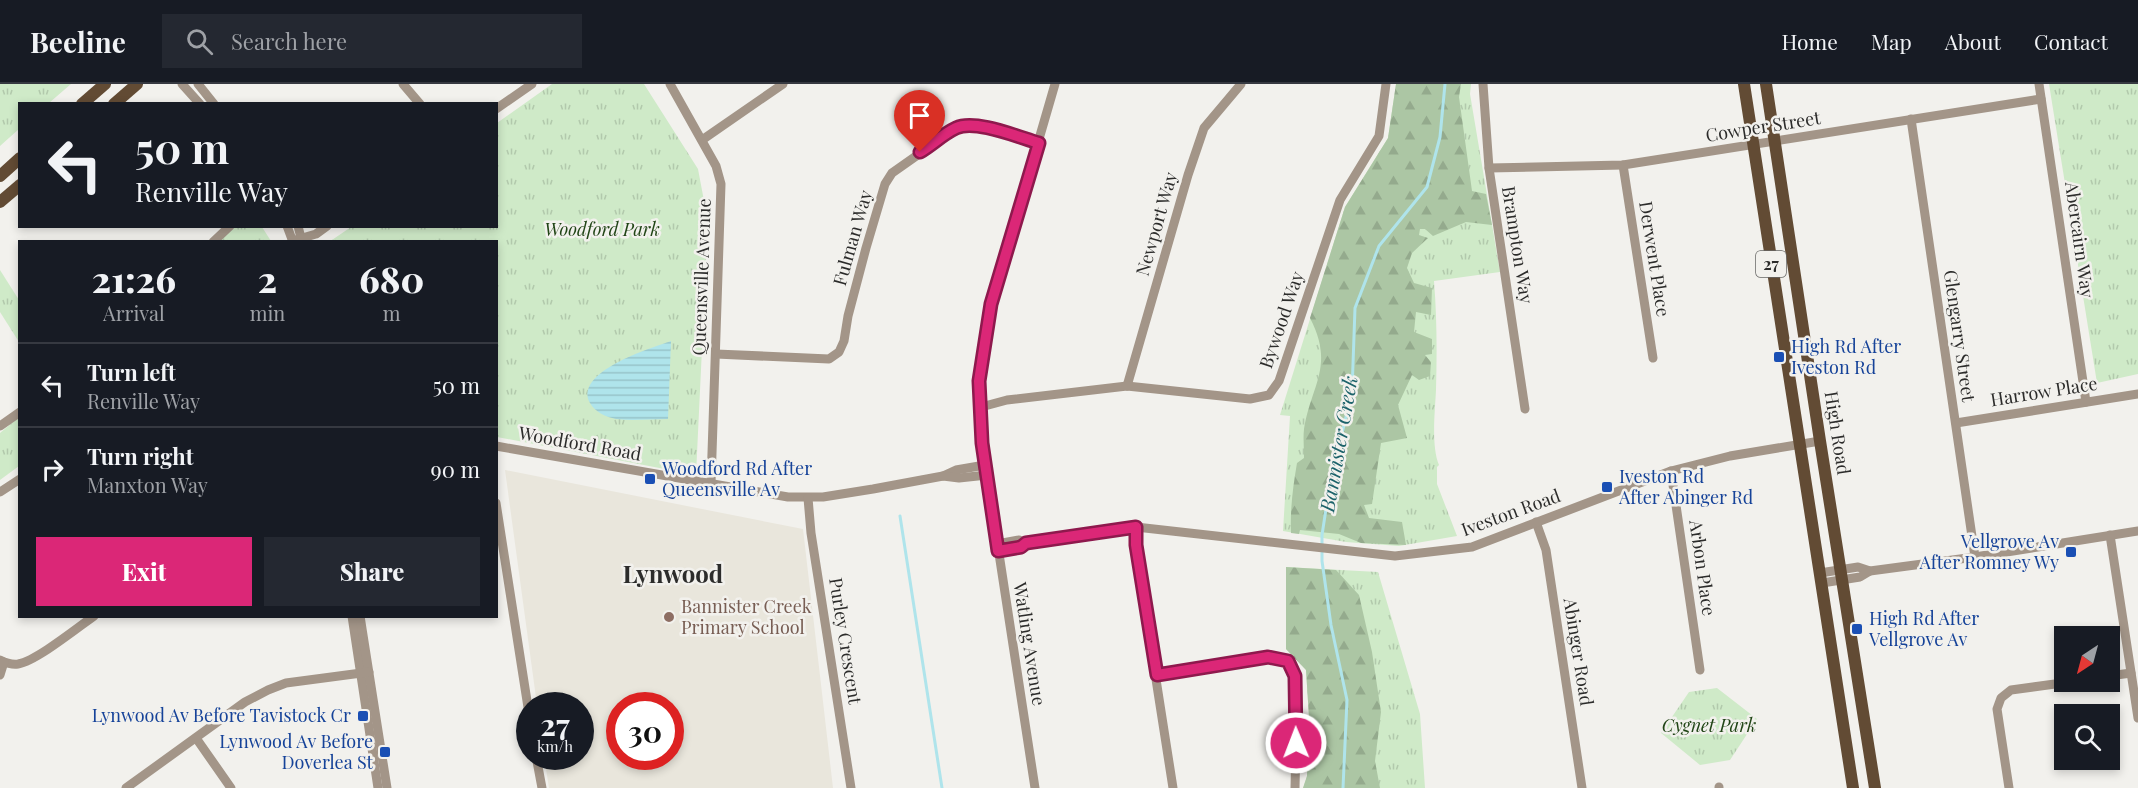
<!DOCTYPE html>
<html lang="en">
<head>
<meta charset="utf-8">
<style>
  :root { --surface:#171b24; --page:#242831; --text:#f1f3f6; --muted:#9ea1a6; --line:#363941; --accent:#db2777 }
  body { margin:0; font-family:"Playfair Display",serif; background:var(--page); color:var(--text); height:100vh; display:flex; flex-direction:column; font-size:22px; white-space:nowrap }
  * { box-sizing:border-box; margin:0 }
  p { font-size:20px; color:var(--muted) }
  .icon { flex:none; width:33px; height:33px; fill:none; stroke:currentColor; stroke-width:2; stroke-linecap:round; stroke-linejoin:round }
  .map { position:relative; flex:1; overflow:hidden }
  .side { position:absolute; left:18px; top:156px; width:480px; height:378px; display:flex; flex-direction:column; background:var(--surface); border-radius:0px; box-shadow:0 3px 9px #0003 }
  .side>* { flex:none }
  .guide { position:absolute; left:18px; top:18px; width:480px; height:126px; border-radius:0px; box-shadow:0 3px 9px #0003; background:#171b24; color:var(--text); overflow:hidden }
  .needle { width:39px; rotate:216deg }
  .buttons { position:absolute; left:2054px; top:542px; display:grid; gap:12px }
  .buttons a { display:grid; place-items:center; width:66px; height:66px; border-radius:0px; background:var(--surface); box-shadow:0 3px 9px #0003; font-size:30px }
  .speed { position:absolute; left:516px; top:608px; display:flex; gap:12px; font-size:30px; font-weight:700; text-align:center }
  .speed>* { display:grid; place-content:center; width:78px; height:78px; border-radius:50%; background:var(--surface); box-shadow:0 3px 9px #0003; line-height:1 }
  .speed small { font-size:15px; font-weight:400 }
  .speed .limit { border:9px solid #d22; background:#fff; color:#111 }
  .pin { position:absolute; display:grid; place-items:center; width:51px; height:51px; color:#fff; margin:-62px -26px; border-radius:50% 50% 50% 0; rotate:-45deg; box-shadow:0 0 6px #0007 }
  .pin .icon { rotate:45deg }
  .me { position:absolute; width:66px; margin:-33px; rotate:359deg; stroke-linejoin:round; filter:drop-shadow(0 0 4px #0008) }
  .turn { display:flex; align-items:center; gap:21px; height:126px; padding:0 18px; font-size:27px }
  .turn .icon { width:78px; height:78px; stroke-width:2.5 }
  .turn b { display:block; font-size:42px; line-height:51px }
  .eta { display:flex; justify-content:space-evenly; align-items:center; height:102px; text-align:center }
  .eta b { font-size:36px; font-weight:800; line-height:42px }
  .action { display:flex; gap:12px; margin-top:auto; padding:12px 18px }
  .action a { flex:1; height:69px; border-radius:0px; background:var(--accent); color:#fff; font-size:24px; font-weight:800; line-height:69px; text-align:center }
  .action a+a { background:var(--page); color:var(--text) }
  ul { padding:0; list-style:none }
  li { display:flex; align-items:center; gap:18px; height:84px; padding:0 18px; border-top:2px solid var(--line) }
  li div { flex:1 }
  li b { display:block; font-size:22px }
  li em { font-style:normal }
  header { display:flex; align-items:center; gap:36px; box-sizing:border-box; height:84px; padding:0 30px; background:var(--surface); border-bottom:2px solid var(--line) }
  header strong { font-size:28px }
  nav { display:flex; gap:33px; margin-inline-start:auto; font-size:21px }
  .search { width:420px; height:54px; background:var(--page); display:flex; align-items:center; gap:15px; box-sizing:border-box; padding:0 21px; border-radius:0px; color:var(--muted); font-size:22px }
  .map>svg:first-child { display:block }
  .built { fill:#e9e6dc; fill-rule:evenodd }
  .grass { fill:url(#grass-tufts) }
  .forest { fill:url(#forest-firs) }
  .water { fill:url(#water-rules) }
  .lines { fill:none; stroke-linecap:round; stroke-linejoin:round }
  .stream { stroke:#afe4eb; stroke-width:3 }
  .minor { stroke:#a39588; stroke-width:9 }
  .major { stroke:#624b34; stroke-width:12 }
  .route-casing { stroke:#8e194d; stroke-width:15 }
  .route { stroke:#db2777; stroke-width:10 }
  .transit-dot { fill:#1a4fb4; stroke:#f2f1ed; stroke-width:2 }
  .education-dot { fill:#8d6e63; stroke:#f2f1ed; stroke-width:2 }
  .labels { text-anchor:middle; stroke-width:5; stroke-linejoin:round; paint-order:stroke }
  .shield { fill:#f2f1ed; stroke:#676765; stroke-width:1.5 }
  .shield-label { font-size:16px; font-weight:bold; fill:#2c2c2b }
  .street-label { font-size:18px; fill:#2c2c2b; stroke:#f2f1ed }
  .park-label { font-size:18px; font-style:italic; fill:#214516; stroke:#f2f1ed }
  .transit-label { font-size:18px; fill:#164399; stroke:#f2f1ed; text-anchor:start }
  .education-label { font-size:18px; fill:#785e54; stroke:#f2f1ed; text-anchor:start }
  .water-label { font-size:20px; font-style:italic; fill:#1c626a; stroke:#f2f1ed }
  .district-label { font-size:24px; font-weight:bold; fill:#2c2c2b; stroke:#f2f1ed }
</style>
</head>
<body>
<header>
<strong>Beeline</strong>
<div class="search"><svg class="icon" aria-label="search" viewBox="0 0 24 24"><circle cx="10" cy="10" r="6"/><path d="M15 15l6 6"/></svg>Search here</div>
<nav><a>Home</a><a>Map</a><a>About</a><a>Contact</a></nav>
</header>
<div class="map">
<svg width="2138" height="704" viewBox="0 0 2138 704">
  <defs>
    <pattern id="grass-tufts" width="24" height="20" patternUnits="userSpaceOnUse" patternTransform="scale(1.5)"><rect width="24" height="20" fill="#cfeac8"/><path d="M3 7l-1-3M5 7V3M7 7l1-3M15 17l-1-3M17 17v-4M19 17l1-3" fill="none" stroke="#b2c9ac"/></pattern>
    <pattern id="forest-firs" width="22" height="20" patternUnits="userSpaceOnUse" patternTransform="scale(1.5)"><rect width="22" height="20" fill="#acc6a4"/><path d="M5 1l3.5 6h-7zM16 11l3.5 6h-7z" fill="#94aa8d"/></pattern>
    <pattern id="water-rules" width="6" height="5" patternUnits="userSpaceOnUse" patternTransform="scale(1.5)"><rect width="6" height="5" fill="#afe4eb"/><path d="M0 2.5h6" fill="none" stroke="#97c4ca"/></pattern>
  </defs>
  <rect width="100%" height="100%" fill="#f2f1ed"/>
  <path class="built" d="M 505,386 L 803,445 L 833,704 L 549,704 L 544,672 L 580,672 L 580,621 L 537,621 ZM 620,621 L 670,621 L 670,672 L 620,672 Z"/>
  <g class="grass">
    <polygon points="0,0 71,0 49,19 20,20 19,45 0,62"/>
    <polygon points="552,0 644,0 698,85 708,138 696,391 497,353 496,158 329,158 351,143 496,142 497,39"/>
    <path d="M 1396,0 L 1471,0 L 1470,10 L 1500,188 L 1434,197 C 1437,234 1437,270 1436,306 C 1435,327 1431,362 1439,381 L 1437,383 L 1437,400 L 1457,452 L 1399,462 L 1346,458 L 1283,447 L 1290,332 L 1280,331 L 1345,123 L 1388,54 Z"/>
    <polygon points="2049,0 2138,0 2138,290 2097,299"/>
    <polygon points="236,142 262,143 271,157 219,158"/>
    <polygon points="0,186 19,216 19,258 0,228"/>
    <polygon points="19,333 19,382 0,396 0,349"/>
    <polygon points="1286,483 1378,488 1420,630 1425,704 1303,704 1307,692 1309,633 1306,586 1286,565"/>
    <polygon points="1717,604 1757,635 1730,676 1700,681 1661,649 1689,608"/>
  </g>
  <g class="forest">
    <path d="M 1396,0 L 1461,0 L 1459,13 L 1472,107 L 1486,110 L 1492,141 L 1466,138 L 1433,152 L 1425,145 L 1420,145 L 1419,151 L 1428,154 L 1412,169 L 1407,184 L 1414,199 L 1432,204 L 1431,231 L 1416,228 L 1414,248 L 1432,255 L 1432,270 L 1425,271 L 1431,278 L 1430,292 L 1419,296 L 1412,291 L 1398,321 L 1407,354 L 1381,359 L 1372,420 L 1364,421 L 1369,434 L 1402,438 L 1406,461 L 1361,459 L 1339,450 L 1300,446 L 1299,450 L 1291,449 C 1290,425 1293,402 1297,379 L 1304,374 C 1304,364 1303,354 1304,345 C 1311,301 1335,282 1310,234 L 1345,123 L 1388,54 Z"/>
    <polygon points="1286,483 1336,486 1359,511 1372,568 1381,628 1375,677 1380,704 1303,704 1307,692 1309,633 1306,586 1286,565"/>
  </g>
  <path class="water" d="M 671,257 L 668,335 C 651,335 633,337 616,335 C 606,333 595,328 590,319 C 573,288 651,264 671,257 Z"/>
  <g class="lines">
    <g class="stream">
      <polyline points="900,432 942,704"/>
      <polyline points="1343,704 1347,616 1331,541 1322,477 1322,451 1330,399 1352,308 1355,224 1379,162 1427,103 1440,53 1445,0"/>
    </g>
    <g class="minor">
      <polyline points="182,0 200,20"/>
      <polyline points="198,0 214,20"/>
      <polyline points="403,0 420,20"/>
      <polyline points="670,0 716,82 721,100 711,399"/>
      <polyline points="1483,0 1489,84 1525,325"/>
      <polyline points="2039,0 2086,318"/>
      <polyline points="496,25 532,0"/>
      <polyline points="1911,35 1975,473"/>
      <polyline points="702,56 783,0"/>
      <polyline points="1623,81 1653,274"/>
      <polyline points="1489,84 1623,81 2041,15"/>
      <polyline points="287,142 293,158"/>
      <polyline points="298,142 302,158"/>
      <polyline points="292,157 316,150 327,142"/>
      <polyline points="213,158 230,142"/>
      <path d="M 716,270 L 829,275 L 839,268 L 844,257 L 848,232 L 866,164 L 885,100 L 892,89 L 956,44 C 982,37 1013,52 1039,59"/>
      <polyline points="1127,302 1188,91 1204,44 1241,0"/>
      <polyline points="981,323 1007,316 1127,302 1250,315 1269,311 1279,297 1340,116 1379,52 1386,0"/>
      <polyline points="1956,339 2138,310"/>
      <polyline points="0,342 20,328"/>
      <polyline points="496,362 788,413 823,413 873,405 943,392 956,386 985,381"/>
      <polyline points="1671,387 1700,586"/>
      <polyline points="943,392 959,394 987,391"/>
      <polyline points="0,408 20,395"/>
      <polyline points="808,414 811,449 851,704"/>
      <polyline points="496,419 530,636"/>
      <polyline points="1536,438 1546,466 1582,704"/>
      <polyline points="1136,443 1135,461 1173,704"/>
      <polyline points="2110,451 2138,634"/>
      <polyline points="997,460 1019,456 1026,459 1136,443 1395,472 1472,463 1671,387 1730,372 1820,357"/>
      <polyline points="998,467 1021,463 1026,459"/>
      <polyline points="1820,489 1858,483 1870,487 1975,473 2138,447"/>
      <polyline points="1822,499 1860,493 1870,487"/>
      <polyline points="352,532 378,704"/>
      <polyline points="360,532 387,704"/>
      <path d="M 0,576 C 6,579 11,581 18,580 C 36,577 77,544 94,532"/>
      <polyline points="0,591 4,578"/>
      <polyline points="1157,591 1268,573 1288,577 1295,592 1296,659 1295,704"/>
      <polyline points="2109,592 2131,589"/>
      <polyline points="196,654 231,704"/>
      <polyline points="536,672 542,704"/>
      <polyline points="1719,703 1719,704"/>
      <polyline points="126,704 245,618 268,606 286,599 369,588"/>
      <polyline points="1035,704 982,359 979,296 991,220 1055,0"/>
      <polyline points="2009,704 1997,625 2001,614 2011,606 2077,597"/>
    </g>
    <g class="major">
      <polyline points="1744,0 1853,704"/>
      <polyline points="1766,0 1820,357 1875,704"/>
      <polyline points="82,20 105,0"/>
      <polyline points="114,20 137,0"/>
      <polyline points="0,92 20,74"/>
      <polyline points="0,118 20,101"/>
    </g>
  </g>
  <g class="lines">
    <defs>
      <path id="route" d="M 920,68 C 932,61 943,50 956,44 C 975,35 1018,53 1039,59 L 991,220 L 979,297 L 982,359 L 998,467 L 1021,463 L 1026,459 L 1136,443 L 1136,461 L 1157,591 L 1268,573 L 1288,577 L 1295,592 L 1296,659"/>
    </defs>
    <use href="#route" class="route-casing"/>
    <use href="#route" class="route"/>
  </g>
  <g class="transit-dot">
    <rect x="1773" y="267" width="12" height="12" rx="3"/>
    <rect x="644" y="389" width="12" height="12" rx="3"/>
    <rect x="1601" y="397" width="12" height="12" rx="3"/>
    <rect x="2065" y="462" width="12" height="12" rx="3"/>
    <rect x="1851" y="539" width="12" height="12" rx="3"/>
    <rect x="357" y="626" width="12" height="12" rx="3"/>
    <rect x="379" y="662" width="12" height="12" rx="3"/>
  </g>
  <circle class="education-dot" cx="669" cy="533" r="6"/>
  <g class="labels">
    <rect class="shield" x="1756" y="167" width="30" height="26" rx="4.5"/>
    <g class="shield-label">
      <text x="1771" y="186">27</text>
    </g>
    <g class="street-label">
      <text transform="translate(1763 43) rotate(-9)" y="6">Cowper Street</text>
      <text transform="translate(1157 140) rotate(-74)" y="6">Newport Way</text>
      <text transform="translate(853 154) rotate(-74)" y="6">Fulman Way</text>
      <text transform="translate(2079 156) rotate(82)" y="6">Abercairn Way</text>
      <text transform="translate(1517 161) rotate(81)" y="6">Brampton Way</text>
      <text transform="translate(1654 175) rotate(81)" y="6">Derwent Place</text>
      <text transform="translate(702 193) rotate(-88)" y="6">Queensville Avenue</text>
      <text transform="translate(1282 236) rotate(-71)" y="6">Bywood Way</text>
      <text transform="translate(1959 252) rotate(82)" y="6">Glengarry Street</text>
      <text transform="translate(2044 308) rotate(-9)" y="6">Harrow Place</text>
      <text transform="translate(1837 349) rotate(81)" y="6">High Road</text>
      <text transform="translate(580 360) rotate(10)" y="6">Woodford Road</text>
      <text transform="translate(1511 429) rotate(-20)" y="6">Iveston Road</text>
      <text transform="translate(1702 484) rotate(82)" y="6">Arbon Place</text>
      <text transform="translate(845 557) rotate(81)" y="6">Purley Crescent</text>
      <text transform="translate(1029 560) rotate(81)" y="6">Watling Avenue</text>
      <text transform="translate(1578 568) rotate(81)" y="6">Abinger Road</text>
    </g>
    <g class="park-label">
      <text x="602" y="152">Woodford Park</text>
      <text x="1709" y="648">Cygnet Park</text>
    </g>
    <g class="transit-label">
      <text x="1791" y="269">High Rd After<tspan x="1791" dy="21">Iveston Rd</tspan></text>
      <text x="662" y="391">Woodford Rd After<tspan x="662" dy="21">Queensville Av</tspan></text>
      <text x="1619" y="399">Iveston Rd<tspan x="1619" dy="21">After Abinger Rd</tspan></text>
      <text x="2059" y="464" text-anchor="end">Vellgrove Av<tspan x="2059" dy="21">After Romney Wy</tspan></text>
      <text x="1869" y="541">High Rd After<tspan x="1869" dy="21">Vellgrove Av</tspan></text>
      <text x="351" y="638" text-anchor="end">Lynwood Av Before Tavistock Cr</text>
      <text x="373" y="664" text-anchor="end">Lynwood Av Before<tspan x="373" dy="21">Doverlea St</tspan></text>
    </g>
    <g class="education-label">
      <text x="681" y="529">Bannister Creek<tspan x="681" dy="21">Primary School</tspan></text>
    </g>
    <g class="water-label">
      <text transform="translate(1339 360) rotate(-80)" y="7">Bannister Creek</text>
    </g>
    <g class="district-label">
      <text x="673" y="499">Lynwood</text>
    </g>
  </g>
</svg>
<div class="buttons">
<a><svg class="needle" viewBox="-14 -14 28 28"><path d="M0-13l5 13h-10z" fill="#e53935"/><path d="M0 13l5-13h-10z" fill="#9ea1a6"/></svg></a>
<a><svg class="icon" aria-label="search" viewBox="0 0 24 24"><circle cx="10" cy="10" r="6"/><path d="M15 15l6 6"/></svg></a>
</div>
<div class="speed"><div>27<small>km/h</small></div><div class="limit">30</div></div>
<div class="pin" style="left:920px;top:68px;background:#d93025"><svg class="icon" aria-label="arrive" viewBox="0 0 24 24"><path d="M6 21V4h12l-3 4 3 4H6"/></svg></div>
<svg class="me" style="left:1296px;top:659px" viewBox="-20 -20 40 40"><circle r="17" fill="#db2777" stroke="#fff" stroke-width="3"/><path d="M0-11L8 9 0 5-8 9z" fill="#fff"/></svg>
<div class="guide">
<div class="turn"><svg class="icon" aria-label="left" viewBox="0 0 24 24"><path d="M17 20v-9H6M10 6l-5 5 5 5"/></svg><div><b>50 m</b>Renville Way</div></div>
</div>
<section class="side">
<div class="eta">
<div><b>21:26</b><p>Arrival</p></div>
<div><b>2</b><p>min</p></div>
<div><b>680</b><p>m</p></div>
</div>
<ul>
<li><svg class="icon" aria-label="left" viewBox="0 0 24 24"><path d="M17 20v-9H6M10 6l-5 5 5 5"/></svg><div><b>Turn left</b><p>Renville Way</p></div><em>50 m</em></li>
<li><svg class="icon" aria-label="right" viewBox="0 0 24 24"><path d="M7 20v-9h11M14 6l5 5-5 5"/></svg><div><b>Turn right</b><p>Manxton Way</p></div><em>90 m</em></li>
</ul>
<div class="action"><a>Exit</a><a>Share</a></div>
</section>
</div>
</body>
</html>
